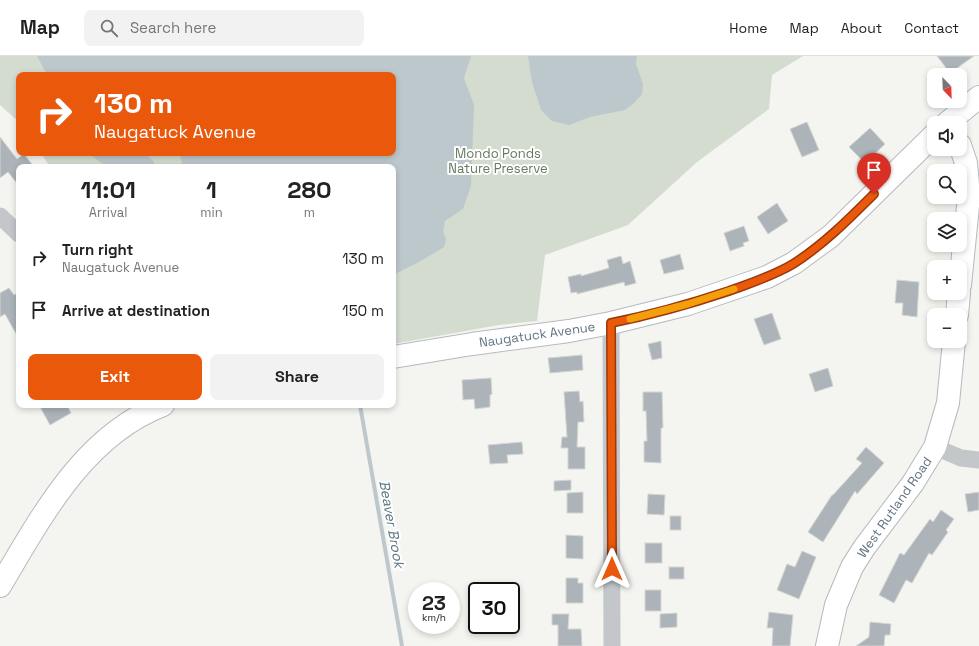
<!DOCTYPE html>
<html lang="en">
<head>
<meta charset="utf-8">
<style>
  :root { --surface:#fff; --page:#f2f2f2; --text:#222; --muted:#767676; --line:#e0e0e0; --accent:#ea580c }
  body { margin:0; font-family:"Space Grotesk",sans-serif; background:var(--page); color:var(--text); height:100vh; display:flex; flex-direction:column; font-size:15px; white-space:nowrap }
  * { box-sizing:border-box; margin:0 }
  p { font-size:13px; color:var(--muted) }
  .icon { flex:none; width:22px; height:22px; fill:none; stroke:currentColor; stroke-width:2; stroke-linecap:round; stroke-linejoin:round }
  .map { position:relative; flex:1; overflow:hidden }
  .details { position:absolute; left:16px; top:108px; width:380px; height:244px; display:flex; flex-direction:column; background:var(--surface); border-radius:8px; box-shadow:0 2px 6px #0003 }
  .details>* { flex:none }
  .top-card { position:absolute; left:16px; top:16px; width:380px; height:84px; border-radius:8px; box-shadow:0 2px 6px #0003; background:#ea580c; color:#fff; overflow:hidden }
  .needle { width:26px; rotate:157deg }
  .buttons { position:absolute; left:927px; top:12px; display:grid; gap:8px }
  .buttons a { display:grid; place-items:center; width:40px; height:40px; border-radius:8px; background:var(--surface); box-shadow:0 2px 6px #0003; font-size:20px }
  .speed { position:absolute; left:408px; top:526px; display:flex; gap:8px; font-size:20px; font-weight:700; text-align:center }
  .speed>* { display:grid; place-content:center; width:52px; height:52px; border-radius:50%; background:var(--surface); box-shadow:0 2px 6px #0003; line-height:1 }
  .speed small { font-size:10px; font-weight:400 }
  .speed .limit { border:2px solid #111; border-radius:6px; background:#fff; color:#111 }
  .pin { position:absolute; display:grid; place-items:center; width:34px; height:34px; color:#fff; margin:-41px -17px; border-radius:50% 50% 50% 0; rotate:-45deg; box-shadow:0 0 4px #0007 }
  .pin .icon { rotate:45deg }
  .me { position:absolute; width:44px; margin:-22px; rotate:0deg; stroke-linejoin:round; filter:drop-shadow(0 0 3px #0008) }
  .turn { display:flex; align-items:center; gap:14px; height:84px; padding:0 12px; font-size:18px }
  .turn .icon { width:52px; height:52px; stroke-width:2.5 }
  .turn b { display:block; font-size:28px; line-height:34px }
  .eta { display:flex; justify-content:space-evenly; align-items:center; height:68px; text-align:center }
  .eta b { font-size:24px; font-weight:600; line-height:28px }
  .cta { display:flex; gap:8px; margin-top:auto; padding:8px 12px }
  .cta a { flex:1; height:46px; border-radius:8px; background:var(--accent); color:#fff; font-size:16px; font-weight:600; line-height:46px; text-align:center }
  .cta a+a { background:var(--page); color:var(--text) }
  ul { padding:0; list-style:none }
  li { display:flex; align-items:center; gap:12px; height:52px; padding:0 12px }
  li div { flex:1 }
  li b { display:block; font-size:15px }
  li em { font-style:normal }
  header { display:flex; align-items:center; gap:24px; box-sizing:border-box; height:56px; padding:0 20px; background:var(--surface); border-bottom:1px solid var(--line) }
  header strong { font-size:19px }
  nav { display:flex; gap:22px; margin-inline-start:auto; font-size:14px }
  .search { width:280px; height:36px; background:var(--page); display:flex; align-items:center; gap:10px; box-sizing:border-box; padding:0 14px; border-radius:8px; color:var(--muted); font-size:15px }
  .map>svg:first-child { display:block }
  .green { fill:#d4dcd0 }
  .water { fill:#bdc8cd }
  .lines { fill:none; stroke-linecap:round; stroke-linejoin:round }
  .stream { stroke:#bdc8cd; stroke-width:4 }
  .building { fill:#acb4b9; stroke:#d5d5d3 }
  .major-casing { stroke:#b6babe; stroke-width:24 }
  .minor { stroke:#c3c7ca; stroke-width:17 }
  .major { stroke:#fff; stroke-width:22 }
  .route-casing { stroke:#983908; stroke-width:10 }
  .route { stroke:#ea580c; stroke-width:7 }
  .slow { stroke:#f59e0b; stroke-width:7 }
  .labels { text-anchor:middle; stroke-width:4; stroke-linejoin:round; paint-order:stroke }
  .park-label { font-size:13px; fill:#657a60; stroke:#fff }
  .street-label { font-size:13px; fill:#617383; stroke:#fff }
  .water-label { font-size:14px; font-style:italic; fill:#5c7681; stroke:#fff }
</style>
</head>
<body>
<header>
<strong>Map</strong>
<div class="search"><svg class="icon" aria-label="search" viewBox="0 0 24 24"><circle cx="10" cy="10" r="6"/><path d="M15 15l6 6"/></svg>Search here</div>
<nav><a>Home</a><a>Map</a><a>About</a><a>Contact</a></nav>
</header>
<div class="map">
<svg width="979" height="590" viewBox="0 0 979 590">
  <rect width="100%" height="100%" fill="#f4f4f0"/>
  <polygon class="green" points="0,0 803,0 772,19 769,53 697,106 628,169 545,199 537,265 499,269 393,288 393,111 50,111 41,97 393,97 393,19 19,19 19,66 0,49"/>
  <g class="water">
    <polygon points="37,0 471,0 464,22 474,49 471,130 463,153 445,165 443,176 446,183 444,191 419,206 393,219 393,111 211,111 209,109 208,111 180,111 182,106 179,97 393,97 393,19 47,19"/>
    <polygon points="528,0 637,0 636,8 643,28 642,38 634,47 625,54 590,61 569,69 552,65 541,54 532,26"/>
    <polygon points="88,97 145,97 154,106 153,111 107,111"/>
  </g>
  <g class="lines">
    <polyline class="stream" points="360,349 402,590"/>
  </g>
  <g class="building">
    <polygon points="937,0 974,0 950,17"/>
    <polygon points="807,66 819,94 802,101 790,73"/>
    <polygon points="870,72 885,88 865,107 849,91"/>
    <polygon points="0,81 17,103 24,98 34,111 19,111 19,130 8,116 0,122"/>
    <polygon points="777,147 788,165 768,178 757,161"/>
    <polygon points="744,170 749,185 743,187 744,190 730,195 724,177"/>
    <polygon points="680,198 684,213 664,218 660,204"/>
    <polygon points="621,200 623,208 630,205 636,227 625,230 624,226 577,238 577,236 571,237 568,221 581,218 581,220 609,212 607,204"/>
    <polygon points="897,224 919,226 917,261 902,259 903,247 895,247"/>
    <polygon points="9,232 14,239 19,236 19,283 5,258 0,261 0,237"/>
    <polygon points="772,257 781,283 764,289 754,263"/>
    <polygon points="661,285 662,302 652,304 648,288"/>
    <polygon points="582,299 583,314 550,317 548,302"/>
    <polygon points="828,312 833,330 815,336 809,318"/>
    <polygon points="491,322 492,338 490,339 490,351 475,353 474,343 463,344 462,324"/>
    <polygon points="579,335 580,346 583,345 584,366 578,366 577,391 585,391 585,413 568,413 568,392 561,392 562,381 567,381 564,336"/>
    <polygon points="643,336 662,336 663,372 661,372 661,407 644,406 644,385 647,385 646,355 643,355"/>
    <polygon points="39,349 67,349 71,357 50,369"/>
    <polygon points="522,386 523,398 507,399 508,407 490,408 488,389"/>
    <polygon points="866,391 884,407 857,438 855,435 823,486 808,476 832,439 833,439 862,407 856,403"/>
    <polygon points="571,424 571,434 554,435 554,425"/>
    <polygon points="583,436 583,457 567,457 567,437"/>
    <polygon points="979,436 979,454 968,456 965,438"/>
    <polygon points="648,438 665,439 664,459 647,458"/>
    <polygon points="941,454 954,463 946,474 948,476 932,499 929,497 912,527 906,524 894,547 879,539 900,497 904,499 930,463 933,466"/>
    <rect x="670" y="460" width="11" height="14"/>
    <polygon points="566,479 583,480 583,503 566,502"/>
    <rect x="645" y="487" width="17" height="20"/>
    <polygon points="802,495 816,501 799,543 777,534 787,508 795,511"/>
    <rect x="669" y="511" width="15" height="12"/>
    <polygon points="566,522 578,522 578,527 583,527 583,547 566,547"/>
    <rect x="645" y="534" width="16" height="21"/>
    <polygon points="769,556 793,559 790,590 772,590 773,572 767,572"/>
    <polygon points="677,557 677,571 660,572 660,558"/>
    <polygon points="552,558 569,558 568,573 581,573 582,590 558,590 558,569 552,569"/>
    <polygon points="870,566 891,568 890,579 885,579 884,590 856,590 869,581"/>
  </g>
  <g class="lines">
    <defs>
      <g id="major">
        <polyline points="947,67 979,41"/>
        <polyline points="960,89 966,107 969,140 960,229"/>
        <polyline points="957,259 959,237"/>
        <polyline points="393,301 472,288 569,275 611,267 688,248 767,221 794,207 831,180 934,79"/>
        <path d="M 0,530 C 42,460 83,380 163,349"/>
        <polyline points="827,590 836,549 852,511 864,492 913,427 935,391 948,347 954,285"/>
      </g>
    </defs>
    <use href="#major" class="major-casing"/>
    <g class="minor">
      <polyline points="0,160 19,178"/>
      <polyline points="611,267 612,590"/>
      <polyline points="935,391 961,402 979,404"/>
    </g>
    <use href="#major" class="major"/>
  </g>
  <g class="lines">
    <defs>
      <path id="route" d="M 612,513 L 611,267 C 651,259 690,248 729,235 C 751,227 773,220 793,208 C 823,189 849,163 874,138"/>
    </defs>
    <use href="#route" class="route-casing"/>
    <use href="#route" class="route"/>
    <polyline class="slow" points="630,263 688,248 734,233"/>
  </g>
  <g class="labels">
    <g class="park-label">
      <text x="498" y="102">Mondo Ponds<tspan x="498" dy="15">Nature Preserve</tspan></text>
    </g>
    <g class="street-label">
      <text transform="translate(537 278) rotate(-8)" y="5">Naugatuck Avenue</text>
      <text transform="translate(894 451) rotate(-55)" y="5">West Rutland Road</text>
    </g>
    <g class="water-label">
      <text transform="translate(392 468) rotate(80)" y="5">Beaver Brook</text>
    </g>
  </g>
</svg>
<div class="buttons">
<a><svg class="needle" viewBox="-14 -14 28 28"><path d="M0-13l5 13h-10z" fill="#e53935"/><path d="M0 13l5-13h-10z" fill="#767676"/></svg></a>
<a><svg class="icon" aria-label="sound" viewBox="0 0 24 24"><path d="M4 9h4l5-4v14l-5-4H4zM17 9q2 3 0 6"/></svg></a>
<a><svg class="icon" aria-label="search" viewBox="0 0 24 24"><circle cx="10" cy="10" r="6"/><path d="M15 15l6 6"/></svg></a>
<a><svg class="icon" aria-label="layers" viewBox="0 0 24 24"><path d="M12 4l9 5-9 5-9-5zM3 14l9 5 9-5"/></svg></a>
<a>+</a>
<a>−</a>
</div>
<div class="speed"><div>23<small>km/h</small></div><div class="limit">30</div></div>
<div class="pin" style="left:874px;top:138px;background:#d93025"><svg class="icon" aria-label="arrive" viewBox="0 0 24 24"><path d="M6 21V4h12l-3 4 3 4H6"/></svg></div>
<svg class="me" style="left:612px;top:513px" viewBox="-20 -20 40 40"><path d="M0-17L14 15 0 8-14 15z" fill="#ea580c" stroke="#fff" stroke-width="4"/></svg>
<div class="top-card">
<div class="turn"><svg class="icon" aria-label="right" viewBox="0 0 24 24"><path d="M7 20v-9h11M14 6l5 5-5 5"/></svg><div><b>130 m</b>Naugatuck Avenue</div></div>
</div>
<section class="details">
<div class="eta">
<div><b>11:01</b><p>Arrival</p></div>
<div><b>1</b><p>min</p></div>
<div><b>280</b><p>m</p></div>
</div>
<ul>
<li><svg class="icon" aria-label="right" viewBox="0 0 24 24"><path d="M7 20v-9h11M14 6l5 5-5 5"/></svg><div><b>Turn right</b><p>Naugatuck Avenue</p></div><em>130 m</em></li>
<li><svg class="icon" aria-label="arrive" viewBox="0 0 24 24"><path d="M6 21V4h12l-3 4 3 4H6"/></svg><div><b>Arrive at destination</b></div><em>150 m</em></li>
</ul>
<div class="cta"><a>Exit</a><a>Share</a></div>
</section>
</div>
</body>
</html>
